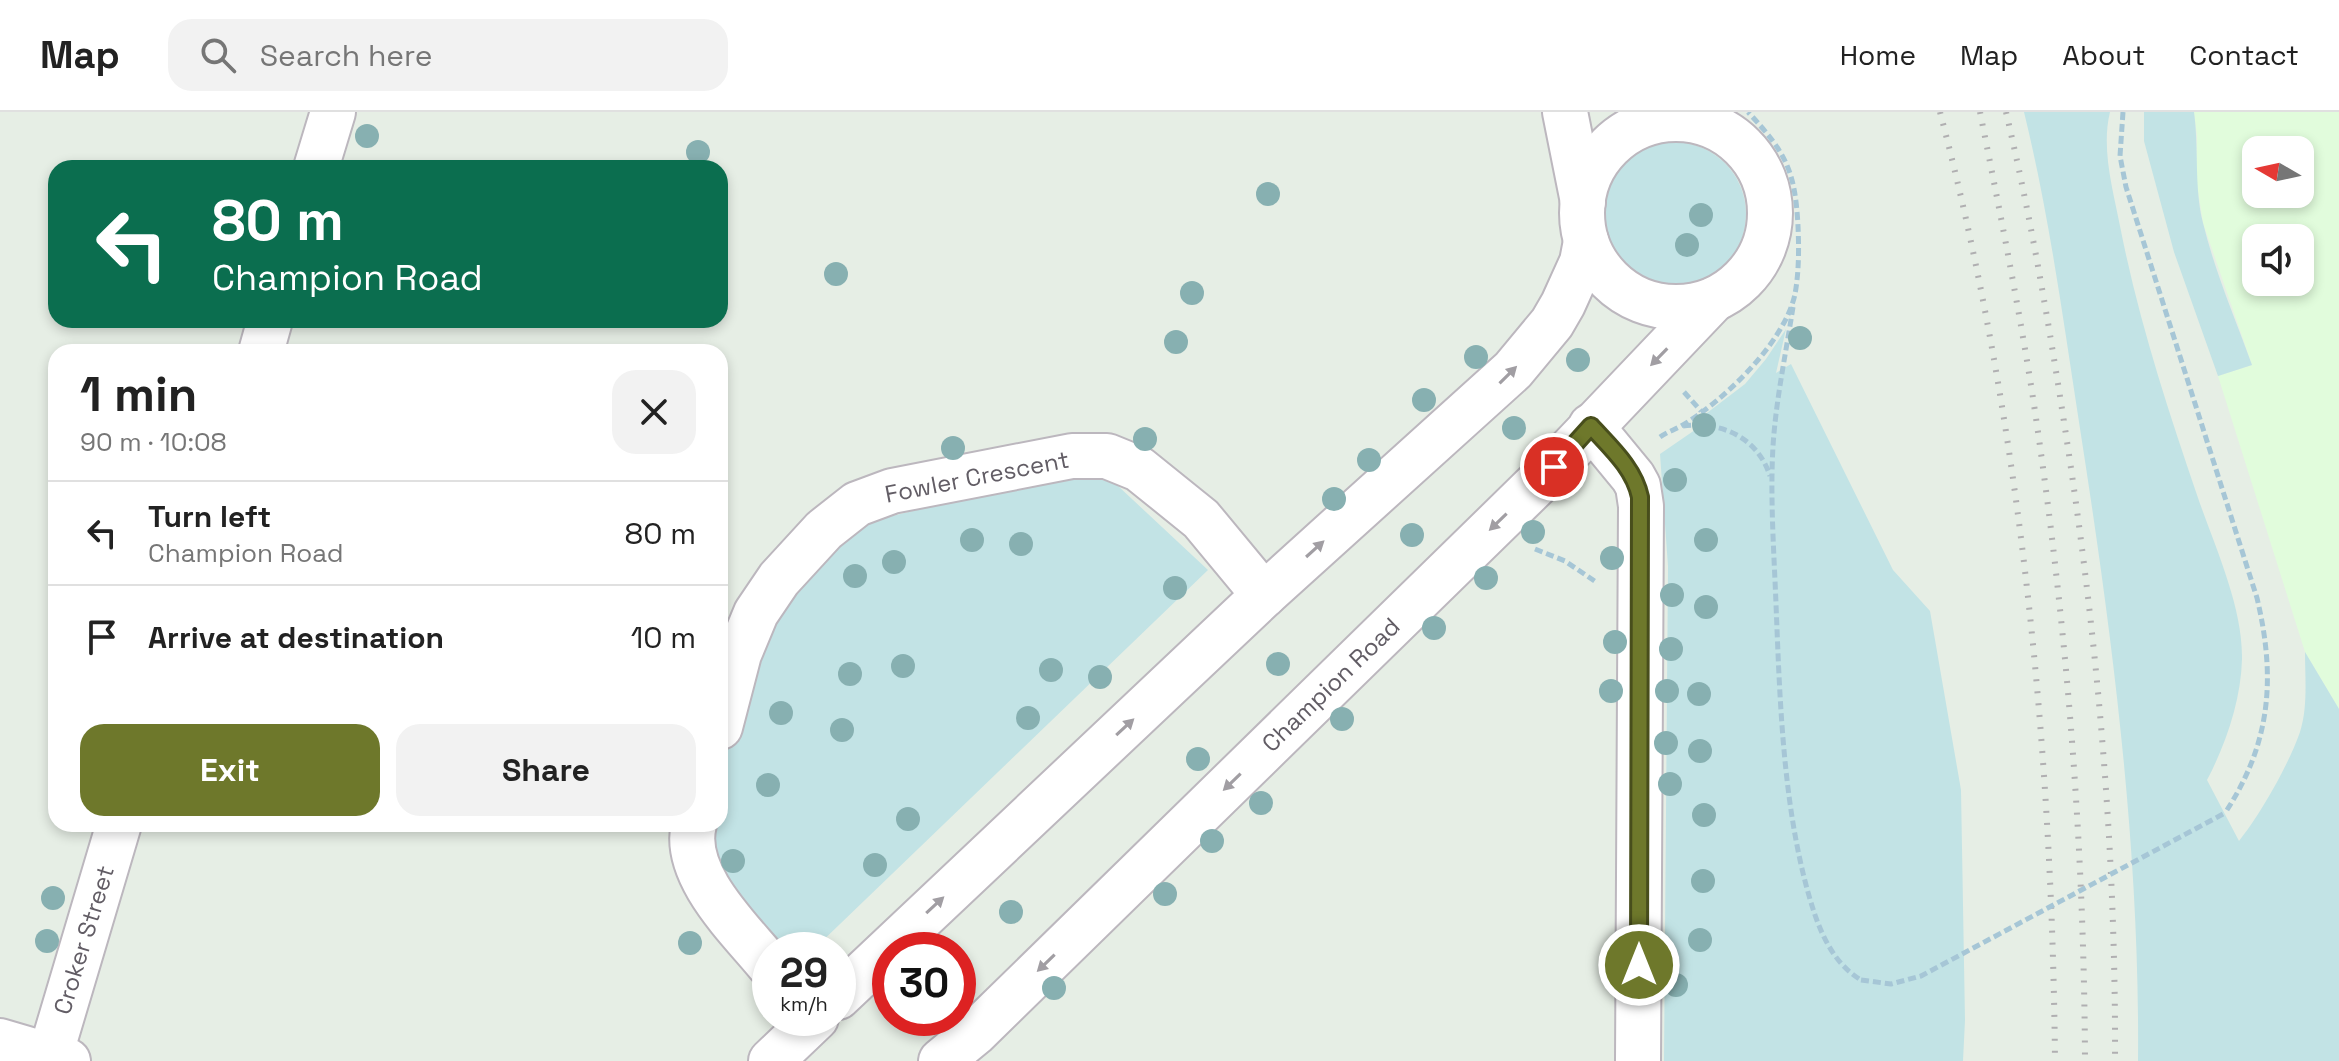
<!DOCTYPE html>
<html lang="en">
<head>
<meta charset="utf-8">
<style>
  :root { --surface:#fff; --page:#f2f2f2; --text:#222; --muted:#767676; --line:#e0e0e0; --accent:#6e782b }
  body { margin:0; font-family:"Space Grotesk",sans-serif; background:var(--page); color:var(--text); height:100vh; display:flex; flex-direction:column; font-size:30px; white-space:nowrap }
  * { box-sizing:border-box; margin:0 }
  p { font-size:26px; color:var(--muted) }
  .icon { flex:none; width:44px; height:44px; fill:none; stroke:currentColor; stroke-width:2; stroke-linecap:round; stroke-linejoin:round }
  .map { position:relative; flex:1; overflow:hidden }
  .drawer { position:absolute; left:48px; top:232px; width:680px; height:488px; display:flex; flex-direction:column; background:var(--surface); border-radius:24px; box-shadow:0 4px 12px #0003 }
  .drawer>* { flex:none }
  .banner { position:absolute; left:48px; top:48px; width:680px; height:168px; border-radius:24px; box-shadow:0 4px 12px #0003; background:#0b6e4f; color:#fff; overflow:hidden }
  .needle { width:52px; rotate:279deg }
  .tools { position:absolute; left:2242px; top:24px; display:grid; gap:16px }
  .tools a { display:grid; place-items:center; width:72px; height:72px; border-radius:16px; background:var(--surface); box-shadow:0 4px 12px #0003; font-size:40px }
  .speed { position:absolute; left:752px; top:820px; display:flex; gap:16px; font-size:40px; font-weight:700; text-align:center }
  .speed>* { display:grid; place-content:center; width:104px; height:104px; border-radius:50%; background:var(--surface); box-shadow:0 4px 12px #0003; line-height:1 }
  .speed small { font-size:20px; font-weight:400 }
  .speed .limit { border:12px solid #d22; background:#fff; color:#111 }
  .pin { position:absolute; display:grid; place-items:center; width:68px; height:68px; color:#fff; margin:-34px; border:4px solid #fff; border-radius:50%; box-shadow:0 2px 8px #0007 }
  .me { position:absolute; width:88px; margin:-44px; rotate:0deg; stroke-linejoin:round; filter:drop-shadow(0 0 6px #0008) }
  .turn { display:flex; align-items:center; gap:28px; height:168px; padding:0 32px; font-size:36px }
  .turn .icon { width:104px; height:104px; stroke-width:2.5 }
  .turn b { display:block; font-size:56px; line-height:68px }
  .round { display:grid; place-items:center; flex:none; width:84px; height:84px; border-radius:24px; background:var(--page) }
  .summary { display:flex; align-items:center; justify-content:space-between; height:136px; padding:0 32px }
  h1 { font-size:48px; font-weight:700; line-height:60px }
  .action { display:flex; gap:16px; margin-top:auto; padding:16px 32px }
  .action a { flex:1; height:92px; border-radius:24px; background:var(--accent); color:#fff; font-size:32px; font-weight:700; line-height:92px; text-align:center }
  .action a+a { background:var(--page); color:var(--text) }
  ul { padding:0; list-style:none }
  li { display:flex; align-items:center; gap:24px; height:104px; padding:0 32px; border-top:2px solid var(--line) }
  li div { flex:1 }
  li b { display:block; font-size:30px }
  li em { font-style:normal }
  header { display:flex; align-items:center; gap:48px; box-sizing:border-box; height:112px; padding:0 40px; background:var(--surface); border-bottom:2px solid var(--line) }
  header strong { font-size:38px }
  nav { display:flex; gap:44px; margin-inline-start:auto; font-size:28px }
  .search { width:560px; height:72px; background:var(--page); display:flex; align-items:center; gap:20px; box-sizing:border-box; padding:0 28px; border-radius:24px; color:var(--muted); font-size:30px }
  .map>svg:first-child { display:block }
  .commercial { fill:#e1fcdc; fill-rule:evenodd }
  .green { fill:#c2e3e5 }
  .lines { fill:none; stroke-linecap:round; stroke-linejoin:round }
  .minor-casing { stroke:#bcb7be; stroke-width:48 }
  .path { stroke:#a6c6d6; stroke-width:5; stroke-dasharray:8 4; stroke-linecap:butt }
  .minor { stroke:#fff; stroke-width:44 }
  .rail { stroke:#b0afb1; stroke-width:6; stroke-dasharray:2 10; stroke-linecap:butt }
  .path-bridge { stroke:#a6c6d6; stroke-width:5; stroke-dasharray:8 4; stroke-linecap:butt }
  .tree { fill:#87b0b1 }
  .oneway { fill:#a19ea3 }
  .route-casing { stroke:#484e1c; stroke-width:20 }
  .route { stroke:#6e782b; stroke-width:14 }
  .labels { text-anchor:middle; stroke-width:8; stroke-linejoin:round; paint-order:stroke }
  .street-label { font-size:24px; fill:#625d65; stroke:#fff }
</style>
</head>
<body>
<header>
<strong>Map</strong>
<div class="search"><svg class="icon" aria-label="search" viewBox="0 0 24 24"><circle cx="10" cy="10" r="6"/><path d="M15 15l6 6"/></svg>Search here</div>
<nav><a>Home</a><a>Map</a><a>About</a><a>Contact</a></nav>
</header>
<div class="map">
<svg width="2339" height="949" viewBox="0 0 2339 949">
  <rect width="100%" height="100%" fill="#e6eee5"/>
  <path class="commercial" d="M 2194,0 L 2339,0 L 2339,597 L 2305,540 L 2218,264 L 2252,253 L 2203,111 L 2196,66 L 2197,24 ZM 2256,38 L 2300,38 L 2300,82 L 2256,82 ZM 2256,126 L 2300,126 L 2300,170 L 2256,170 Z"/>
  <g class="green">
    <path d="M 2024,0 L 2110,0 C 2101,37 2113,78 2120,114 C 2138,206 2167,295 2197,383 C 2214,433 2243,494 2242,547 C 2241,588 2226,632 2207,668 L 2239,729 C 2260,703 2289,652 2300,620 C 2308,595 2305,566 2305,540 L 2339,597 L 2339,949 L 2138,949 C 2140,735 2112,521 2079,310 C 2063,206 2049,102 2024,0 Z"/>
    <path d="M 2194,0 C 2199,37 2194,75 2203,111 C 2215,160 2235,206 2252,253 L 2218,264 L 2174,140 L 2144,29 L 2144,0 Z"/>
    <circle cx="1674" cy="102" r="72"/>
    <polygon points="1786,217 1776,261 1791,252 1893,458 1930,499 1961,678 1965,908 1963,949 1664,949 1668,454 1660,342 1708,309 1699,307 1745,272 1766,247"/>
    <polygon points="1086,362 1117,373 1208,458 813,838 780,838 722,773 706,712 720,712 720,662 760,523 808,458 868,410 1058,363"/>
  </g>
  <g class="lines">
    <defs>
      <g id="minor">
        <polyline points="1565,0 1583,90"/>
        <circle cx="1676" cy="101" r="94"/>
        <polyline points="316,56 333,0"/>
        <polyline points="261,240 270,208"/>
        <polyline points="1591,314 1633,365 1638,374 1641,394 1638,949"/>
        <polyline points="720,615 739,542 756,501 779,467 824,418 857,392 892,379 1072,344 1107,344 1139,357 1201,407 1264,483"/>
        <path d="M 694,712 C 681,763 741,818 770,854"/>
        <polyline points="838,885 1264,483 1513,258 1552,211 1563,192 1582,150 1586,129"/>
        <polyline points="0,929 68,949"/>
        <polyline points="50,944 119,712"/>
        <polyline points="771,949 816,906"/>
        <polyline points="941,949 975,921 1554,355 1713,188"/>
      </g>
    </defs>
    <use href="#minor" class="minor-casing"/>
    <g class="path">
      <path d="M 2123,0 L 2120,44 L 2126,75 L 2257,486 C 2276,566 2271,631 2225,701"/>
      <path d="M 1793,195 C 1786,241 1776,287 1773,334 C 1770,386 1774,440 1776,492 C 1780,591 1783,705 1814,800 C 1823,827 1836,853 1861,868"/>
      <polyline points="1684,280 1701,299"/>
      <path d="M 1683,314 C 1722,309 1758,326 1770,364"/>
      <path d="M 1660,325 C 1667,320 1674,318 1681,314 C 1723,290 1785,230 1795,182 C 1799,160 1799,136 1798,114 C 1795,58 1786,41 1748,0"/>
      <polyline points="1535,437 1565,449 1596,470"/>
    </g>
    <use href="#minor" class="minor"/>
    <g class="rail">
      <path d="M 1940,0 C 2020,304 2052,635 2055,949"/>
      <path d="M 1980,0 C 1999,95 2018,190 2033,286 C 2066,505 2084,727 2085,949"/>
      <path d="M 2006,0 C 2030,102 2048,206 2064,310 C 2097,521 2116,735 2115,949"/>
    </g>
    <polyline class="path-bridge" points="1861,868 1891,872 1921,864 2225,701"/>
  </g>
  <g class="tree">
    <circle cx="367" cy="24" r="12"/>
    <circle cx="698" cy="40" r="12"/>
    <circle cx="1268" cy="82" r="12"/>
    <circle cx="1701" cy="103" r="12"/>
    <circle cx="1687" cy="133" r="12"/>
    <circle cx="836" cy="162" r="12"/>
    <circle cx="1192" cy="181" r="12"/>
    <circle cx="1800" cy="226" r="12"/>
    <circle cx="1176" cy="230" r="12"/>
    <circle cx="1476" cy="245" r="12"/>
    <circle cx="1578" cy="248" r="12"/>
    <circle cx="1424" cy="288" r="12"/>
    <circle cx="1704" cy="313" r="12"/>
    <circle cx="1514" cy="316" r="12"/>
    <circle cx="1145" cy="327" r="12"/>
    <circle cx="953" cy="336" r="12"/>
    <circle cx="1369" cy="348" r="12"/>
    <circle cx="1675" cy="368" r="12"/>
    <circle cx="1334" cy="387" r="12"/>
    <circle cx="1533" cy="420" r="12"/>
    <circle cx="1412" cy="423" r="12"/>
    <circle cx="972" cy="428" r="12"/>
    <circle cx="1706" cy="428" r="12"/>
    <circle cx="1021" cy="432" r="12"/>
    <circle cx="1612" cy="446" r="12"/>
    <circle cx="894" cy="450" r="12"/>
    <circle cx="855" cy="464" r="12"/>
    <circle cx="1486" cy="466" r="12"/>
    <circle cx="1175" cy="476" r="12"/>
    <circle cx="1672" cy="483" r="12"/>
    <circle cx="1706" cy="495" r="12"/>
    <circle cx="1434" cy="516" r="12"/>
    <circle cx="1615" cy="530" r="12"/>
    <circle cx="1671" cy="537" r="12"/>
    <circle cx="1278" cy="552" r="12"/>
    <circle cx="903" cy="554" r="12"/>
    <circle cx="1051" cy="558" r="12"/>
    <circle cx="850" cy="562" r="12"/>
    <circle cx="1100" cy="565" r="12"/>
    <circle cx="1611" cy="579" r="12"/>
    <circle cx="1667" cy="579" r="12"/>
    <circle cx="1699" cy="582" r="12"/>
    <circle cx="781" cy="601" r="12"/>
    <circle cx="1028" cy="606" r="12"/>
    <circle cx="1342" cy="607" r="12"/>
    <circle cx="842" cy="618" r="12"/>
    <circle cx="1666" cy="631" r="12"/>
    <circle cx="1700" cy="639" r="12"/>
    <circle cx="1198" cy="647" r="12"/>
    <circle cx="1670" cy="672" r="12"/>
    <circle cx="768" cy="673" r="12"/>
    <circle cx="1261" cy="691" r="12"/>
    <circle cx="1704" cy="703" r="12"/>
    <circle cx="908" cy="707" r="12"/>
    <circle cx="1212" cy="729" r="12"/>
    <circle cx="733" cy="749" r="12"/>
    <circle cx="875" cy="753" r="12"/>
    <circle cx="1703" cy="769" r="12"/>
    <circle cx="1165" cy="782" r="12"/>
    <circle cx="53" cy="786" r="12"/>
    <circle cx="1011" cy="800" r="12"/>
    <circle cx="1700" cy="828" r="12"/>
    <circle cx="47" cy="829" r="12"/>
    <circle cx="690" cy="831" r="12"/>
    <circle cx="1676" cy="873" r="12"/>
    <circle cx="1054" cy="876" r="12"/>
  </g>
  <defs><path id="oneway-solid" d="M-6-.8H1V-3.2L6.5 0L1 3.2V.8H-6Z" transform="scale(2)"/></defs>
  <g class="oneway">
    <use href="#oneway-solid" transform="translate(1659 245) rotate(134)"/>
    <use href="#oneway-solid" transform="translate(1508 263) rotate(-45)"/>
    <use href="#oneway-solid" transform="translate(1498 410) rotate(136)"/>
    <use href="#oneway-solid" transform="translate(1315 437) rotate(-42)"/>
    <use href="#oneway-solid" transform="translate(1125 615) rotate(-43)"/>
    <use href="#oneway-solid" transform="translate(1232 670) rotate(136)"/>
    <use href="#oneway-solid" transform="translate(935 793) rotate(-43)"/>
    <use href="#oneway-solid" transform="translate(1046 851) rotate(136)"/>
  </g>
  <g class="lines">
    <defs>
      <path id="route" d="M 1554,355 L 1591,314 C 1610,335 1634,356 1640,385 L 1639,853"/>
    </defs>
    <use href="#route" class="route-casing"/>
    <use href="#route" class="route"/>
  </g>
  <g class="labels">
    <g class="street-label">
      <text transform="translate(977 365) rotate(-11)" y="8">Fowler Crescent</text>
      <text transform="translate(1331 573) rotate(-44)" y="8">Champion Road</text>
      <text transform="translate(84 828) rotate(-73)" y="8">Croker Street</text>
    </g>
  </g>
</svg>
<div class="tools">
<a><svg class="needle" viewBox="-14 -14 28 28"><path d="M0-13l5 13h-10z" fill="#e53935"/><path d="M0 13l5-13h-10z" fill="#767676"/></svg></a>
<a><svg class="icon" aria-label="sound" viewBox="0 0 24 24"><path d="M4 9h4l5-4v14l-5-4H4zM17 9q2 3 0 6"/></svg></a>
</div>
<div class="speed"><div>29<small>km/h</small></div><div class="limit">30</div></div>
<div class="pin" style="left:1554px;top:355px;background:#d93025"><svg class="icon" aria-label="arrive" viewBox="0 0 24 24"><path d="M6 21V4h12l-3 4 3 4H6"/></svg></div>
<svg class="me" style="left:1639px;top:853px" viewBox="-20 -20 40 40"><circle r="17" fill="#6e782b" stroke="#fff" stroke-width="3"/><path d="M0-11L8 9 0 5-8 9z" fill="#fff"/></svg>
<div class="banner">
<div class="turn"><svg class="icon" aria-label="left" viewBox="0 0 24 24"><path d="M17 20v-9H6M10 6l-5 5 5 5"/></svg><div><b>80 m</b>Champion Road</div></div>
</div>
<section class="drawer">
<div class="summary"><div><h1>1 min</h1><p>90 m · 10:08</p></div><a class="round"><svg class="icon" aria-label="close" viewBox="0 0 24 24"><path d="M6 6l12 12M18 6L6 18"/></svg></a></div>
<ul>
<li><svg class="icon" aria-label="left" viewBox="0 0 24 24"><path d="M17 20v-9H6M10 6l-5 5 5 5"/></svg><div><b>Turn left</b><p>Champion Road</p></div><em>80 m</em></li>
<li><svg class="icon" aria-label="arrive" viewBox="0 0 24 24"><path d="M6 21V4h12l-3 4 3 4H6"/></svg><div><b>Arrive at destination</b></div><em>10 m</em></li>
</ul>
<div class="action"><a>Exit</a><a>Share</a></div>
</section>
</div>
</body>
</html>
